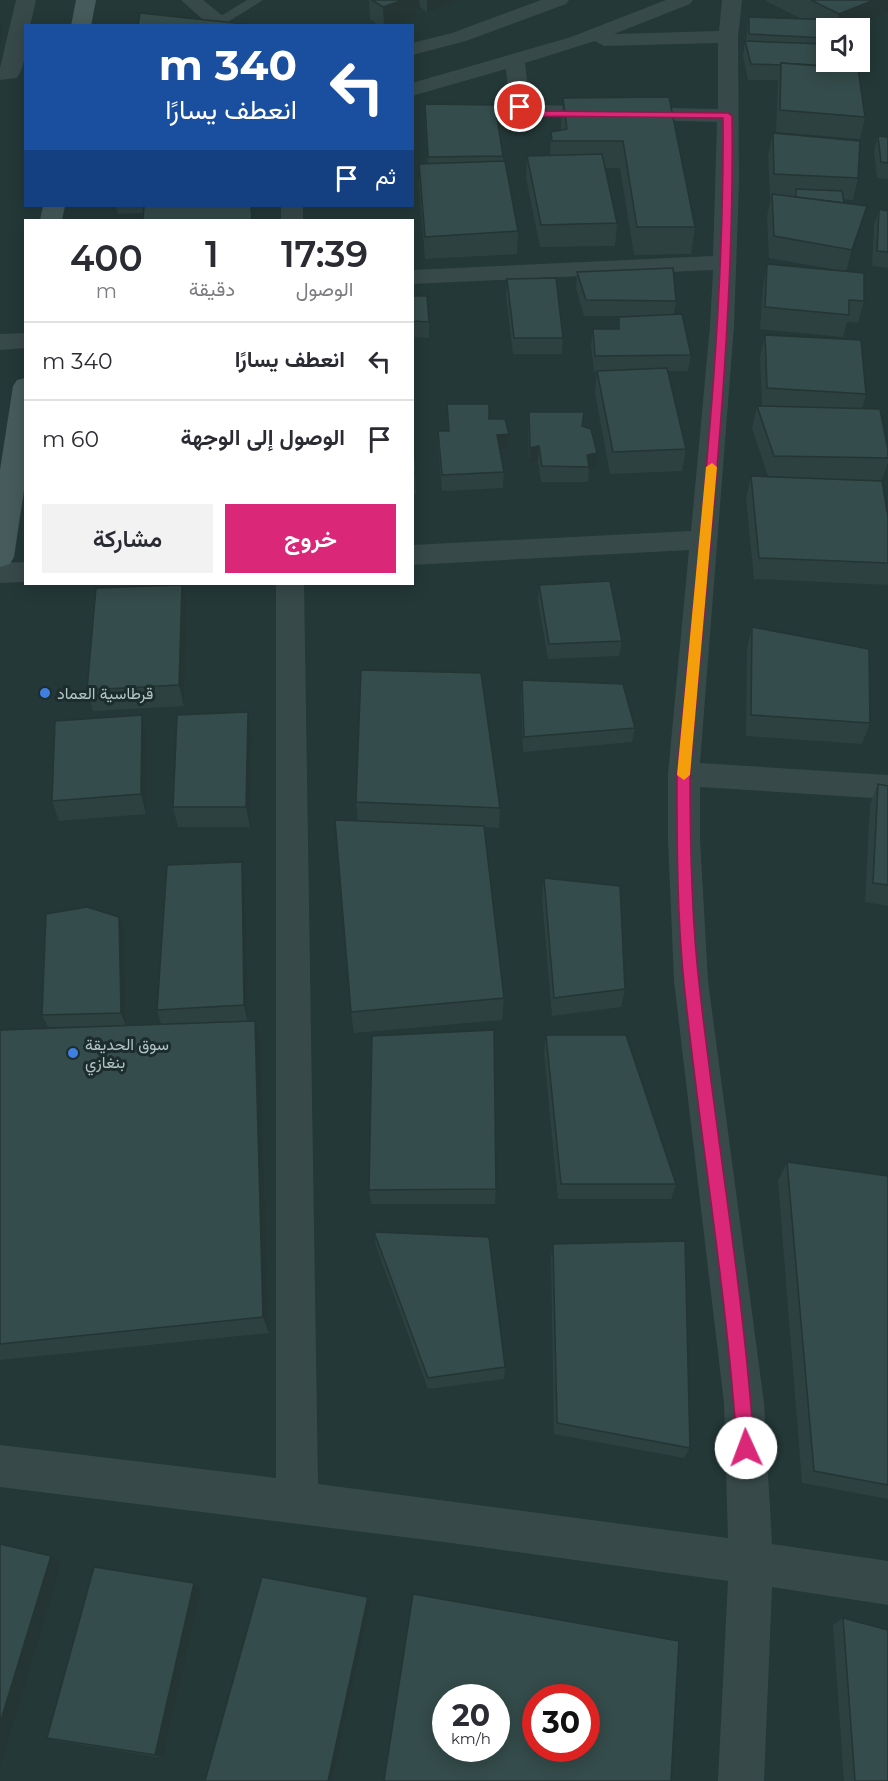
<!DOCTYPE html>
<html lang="ar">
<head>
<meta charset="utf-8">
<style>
  :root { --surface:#fff; --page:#f2f2f3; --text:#2b2b33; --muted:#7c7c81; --line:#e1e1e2; --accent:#db2777 }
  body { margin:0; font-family:Montserrat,Vazirmatn,sans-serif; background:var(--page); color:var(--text); direction:rtl; height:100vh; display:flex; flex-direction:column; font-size:22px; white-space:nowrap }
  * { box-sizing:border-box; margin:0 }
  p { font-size:20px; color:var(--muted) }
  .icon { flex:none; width:33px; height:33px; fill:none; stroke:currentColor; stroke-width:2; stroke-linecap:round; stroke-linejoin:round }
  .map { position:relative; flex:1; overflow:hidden; direction:ltr }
  .sheet { position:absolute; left:24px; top:219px; width:390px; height:366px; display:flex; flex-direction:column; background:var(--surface); border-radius:0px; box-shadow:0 3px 15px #0003; direction:rtl }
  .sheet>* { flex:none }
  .hud { position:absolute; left:24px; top:24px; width:390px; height:183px; border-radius:0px; box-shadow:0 3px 15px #0003; direction:rtl; background:#1a4fa0; color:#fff; overflow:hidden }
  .buttons { position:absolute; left:816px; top:18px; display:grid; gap:12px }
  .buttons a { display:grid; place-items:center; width:54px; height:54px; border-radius:0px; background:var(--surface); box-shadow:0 3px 15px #0003; font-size:30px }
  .speed { position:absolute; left:432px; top:1684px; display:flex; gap:12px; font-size:30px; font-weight:700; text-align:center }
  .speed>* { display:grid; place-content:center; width:78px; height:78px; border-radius:50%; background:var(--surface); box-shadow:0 3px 15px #0003; line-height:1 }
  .speed small { font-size:15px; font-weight:400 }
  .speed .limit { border:9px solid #d22; background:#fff; color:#111 }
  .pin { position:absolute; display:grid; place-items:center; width:51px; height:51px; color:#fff; margin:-26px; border:3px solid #fff; border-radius:50%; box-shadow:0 2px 6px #0007 }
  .me { position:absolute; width:66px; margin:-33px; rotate:358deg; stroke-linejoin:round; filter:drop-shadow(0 0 4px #0008) }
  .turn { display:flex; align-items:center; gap:21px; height:126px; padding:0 18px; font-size:27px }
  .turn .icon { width:78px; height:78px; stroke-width:2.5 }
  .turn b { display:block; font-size:42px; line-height:51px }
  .then { display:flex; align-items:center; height:57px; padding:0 18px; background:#0003; gap:12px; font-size:22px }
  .eta { display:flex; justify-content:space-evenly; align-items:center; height:102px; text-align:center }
  .eta b { font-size:36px; font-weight:600; line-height:42px }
  .cta { display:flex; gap:12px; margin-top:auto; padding:12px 18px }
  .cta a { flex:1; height:69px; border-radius:0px; background:var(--accent); color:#fff; font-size:24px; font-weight:600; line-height:69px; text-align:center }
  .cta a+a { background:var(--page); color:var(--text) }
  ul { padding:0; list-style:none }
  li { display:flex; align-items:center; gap:18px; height:78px; padding:0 18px; border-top:2px solid var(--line) }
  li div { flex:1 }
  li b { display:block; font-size:22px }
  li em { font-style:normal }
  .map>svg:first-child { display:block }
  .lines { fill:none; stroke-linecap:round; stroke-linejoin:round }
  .service { fill:#384949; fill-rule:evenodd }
  .minor { fill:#384949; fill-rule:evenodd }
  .secondary { fill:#465b5b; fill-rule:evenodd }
  .wall { fill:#2d4140 }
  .shaded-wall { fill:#243534 }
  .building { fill:#344c4b; stroke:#243534; stroke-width:1.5; fill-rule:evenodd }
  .route { fill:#db2777; stroke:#8e194d; stroke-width:1.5 }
  .slow { fill:#f59e0b }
  .shop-dot { fill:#3f7fe0; stroke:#1d2d2d; stroke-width:2 }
  .labels { text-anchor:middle; stroke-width:6; stroke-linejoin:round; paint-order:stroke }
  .poi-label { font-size:16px; fill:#b3c4c5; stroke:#1d2d2d; text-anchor:start }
</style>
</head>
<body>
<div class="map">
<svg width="888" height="1781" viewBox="0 0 888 1781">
  <rect width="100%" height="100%" fill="#243838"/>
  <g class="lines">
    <polygon class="service" points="247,0 263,0 223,25 213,25 211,22"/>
    <g class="minor">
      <path d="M 16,0 L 36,0 L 30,26 L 26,26 C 26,42 27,64 17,78 L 0,80 L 0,68 Z"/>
      <polygon points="181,0 203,0 235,26 210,26"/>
      <polygon points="541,0 569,0 566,4 466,41 412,55 412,43 452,33"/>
      <path d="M 666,0 L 693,0 L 690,4 L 614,34 L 719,31 L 722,0 L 742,0 L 738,37 L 739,183 L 734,326 L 700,763 L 888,775 L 888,799 L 700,787 L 700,839 L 708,981 L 764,1403 L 772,1544 L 888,1561 L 888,1605 L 772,1587 L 764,1781 L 718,1781 L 728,1581 L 444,1542 L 0,1487 L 0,1445 L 276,1478 L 276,584 L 304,584 L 318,1484 L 728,1538 L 724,1403 L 674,981 L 668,839 L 668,774 L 689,550 L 412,565 L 412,545 L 691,531 L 710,326 L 713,270 L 412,284 L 412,270 L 713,256 L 717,122 L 520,116 L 510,107 L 506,69 L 412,96 L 412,83 L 571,37 ZM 595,41 L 604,46 L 718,43 L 718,109 L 530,105 L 525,63 Z"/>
      <rect x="281" y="206" width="22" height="14"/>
      <polygon points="26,333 26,348 0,350 0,334"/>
      <polygon points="26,562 26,582 0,583 0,563"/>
    </g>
    <g class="secondary">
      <polygon points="76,0 96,0 91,26 71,26"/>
      <polygon points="43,206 65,206 62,220 40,220"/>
      <polygon points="26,378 26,477 14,557 10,564 0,567 0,470 13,386 17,380"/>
    </g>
  </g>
  <g class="wall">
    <polygon points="369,0 460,0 427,12 420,7 416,8 416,17 393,26 379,26 370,19"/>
    <polygon points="766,0 888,0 888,13 851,28 826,28 826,62 845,66 844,68 865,117 860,139 776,132 778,80 748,80 743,56 745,41 746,41 749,17 802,19 766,1"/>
    <polygon points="669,97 695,227 691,254 634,255 620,168 605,168 617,223 615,246 540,247 526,178 527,156 550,155 551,132 561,130 561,125 563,98"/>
    <polygon points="425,104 503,156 503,162 518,231 517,254 425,259 419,186 419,164 428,164 425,126"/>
    <polygon points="773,133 858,178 853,200 843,199 844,203 867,206 861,228 846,272 864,301 858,323 847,322 843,337 760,329 763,287 767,264 843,271 769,258 767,217 771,196 770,196 768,155"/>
    <polygon points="878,136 888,137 888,179 877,178 874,151"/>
    <polygon points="412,159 414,163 414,178 412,179"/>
    <polygon points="116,206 251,206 144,213 118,214"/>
    <polygon points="879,209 888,211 888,268 872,266 874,225"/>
    <polygon points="577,272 676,301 674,314 691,355 688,371 667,371 686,449 682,471 610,474 595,393 597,372 594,372 591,345 593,329 618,329 619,317 623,316 584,316 576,288"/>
    <polygon points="507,279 563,338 562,354 513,354 506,295"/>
    <polygon points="412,296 429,322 429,338 412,337"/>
    <polygon points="765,335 866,394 862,408 888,450 888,463 882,480 868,480 888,563 888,585 754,579 746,498 751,476 768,476 752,428 757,406 762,406 760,357"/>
    <polygon points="447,404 489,419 509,434 508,449 500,451 504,472 503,488 442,491 438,446 438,431 448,431"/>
    <polygon points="529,412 582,426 595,469 589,470 588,482 541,482 538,461 529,464 528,428"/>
    <polygon points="412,417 416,494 412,494"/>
    <polygon points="539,585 622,641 619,656 548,659 538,601"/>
    <polygon points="187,606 184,706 93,711 87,690"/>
    <polygon points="752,627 870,723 862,744 746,736 747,649"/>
    <polygon points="522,680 635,728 632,742 523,752 521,695"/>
    <polygon points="248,712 252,733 250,827 178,827 173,807"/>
    <polygon points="142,715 147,735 146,814 59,821 52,801"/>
    <polygon points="878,784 888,786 888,906 865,902 870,804"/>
    <polygon points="356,802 500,808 499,828 484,827 504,998 502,1020 354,1033 351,1012 358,821"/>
    <polygon points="242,862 245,882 248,1021 260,1042 269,1333 0,1360 0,1030 122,1026 48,1027 42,1015 119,917 124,931 126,1026 161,1024 157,1010"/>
    <polygon points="544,878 625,989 621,1007 552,1016 542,898"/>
    <polygon points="546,1035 676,1184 671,1199 558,1199 544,1052"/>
    <polygon points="787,1162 888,1176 888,1499 802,1483 778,1181"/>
    <polygon points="496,1189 495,1204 371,1204 369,1190"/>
    <polygon points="374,1232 505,1367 504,1379 428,1389 376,1246"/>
    <polygon points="553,1244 690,1448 684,1458 554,1434 551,1258"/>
    <polygon points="201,1590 163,1758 58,1741 47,1738"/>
    <polygon points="843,1618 888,1781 844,1781 833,1625"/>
  </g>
  <g class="shaded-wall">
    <polygon points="403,0 419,0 420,7 416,8 416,17 393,26 384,26 383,7"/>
    <polygon points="427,0 460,0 427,12"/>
    <polygon points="874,0 888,0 888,13 851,28 836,28 839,14"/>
    <polygon points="0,21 3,31 0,47"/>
    <polygon points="867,206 861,228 846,272 852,250"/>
    <polygon points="509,434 508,449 496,451 497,435"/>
    <polygon points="539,446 538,461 529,464 530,448"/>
    <polygon points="597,453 595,469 589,470 587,455"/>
    <polygon points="182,585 187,606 184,706 179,685"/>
    <polygon points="248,712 252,733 250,827 246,807"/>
    <polygon points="142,715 147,735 146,814 141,794"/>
    <polygon points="242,862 245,882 248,1023 244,1005"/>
    <polygon points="119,917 124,931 126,1026 121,1013"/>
    <polygon points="255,1021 260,1042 269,1333 263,1317"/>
    <polygon points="51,1556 61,1564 0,1767 0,1723"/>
    <polygon points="194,1583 201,1590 163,1758 155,1755"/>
    <polygon points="368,1597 370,1604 332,1781 328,1781"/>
  </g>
  <g class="building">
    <polygon points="372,0 403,0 383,7"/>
    <polygon points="811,0 874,0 839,14"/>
    <polygon points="140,13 264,26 138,26"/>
    <polygon points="749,17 838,20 836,28 826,28 826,38 749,34"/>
    <polygon points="745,41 826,44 826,62 843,62 845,66 813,65 781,63 781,65 751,64"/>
    <polygon points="781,63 858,69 865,117 780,110"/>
    <polygon points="669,97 695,227 637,227 623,141 552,141 551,132 567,129 563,98"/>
    <polygon points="425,104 495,105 503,156 428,157"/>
    <polygon points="773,133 860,141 858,178 774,174"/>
    <polygon points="878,136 888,137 888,163 881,162"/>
    <polygon points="602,154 617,223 541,225 527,156"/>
    <polygon points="505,161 518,231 425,237 419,164"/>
    <polygon points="796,189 842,191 844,203 796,197"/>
    <polygon points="772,194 867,206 852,250 774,236"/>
    <polygon points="144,206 251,206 252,220 143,220"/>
    <polygon points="879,209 888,211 888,252 877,251"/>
    <polygon points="767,264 864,273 864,301 849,300 849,315 765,307"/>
    <polygon points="673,268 676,301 586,300 577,272"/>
    <polygon points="556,278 563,338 514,338 507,279"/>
    <polygon points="412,296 427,296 429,322 412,321"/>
    <polygon points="682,314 691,355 595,356 593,329 619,329 619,317"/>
    <polygon points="765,335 861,340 866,394 767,388"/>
    <polygon points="667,368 686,449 613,452 597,371"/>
    <polygon points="447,404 489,404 489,419 505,419 509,434 497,435 504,472 442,475 438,431 449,431"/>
    <polygon points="757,406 880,409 888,450 888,458 774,456"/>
    <polygon points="529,412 584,412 582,426 591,429 597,453 587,455 589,467 542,466 539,446 530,448"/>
    <polygon points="412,417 416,472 412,472"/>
    <polygon points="751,476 882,481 888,517 888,563 759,558"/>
    <polygon points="610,581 622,641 549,644 539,585"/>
    <polygon points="182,585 179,685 87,690 96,588"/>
    <polygon points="752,627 869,649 870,723 751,715"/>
    <polygon points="361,670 481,673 500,808 356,802"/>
    <polygon points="522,680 623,684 635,728 524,737"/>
    <polygon points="248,712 246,807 173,807 177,715"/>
    <polygon points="142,715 141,794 52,801 55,721"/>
    <polygon points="878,784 888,786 888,885 873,883"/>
    <polygon points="335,820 484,826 504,998 351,1012"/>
    <polygon points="242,862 244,1005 157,1010 167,865"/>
    <polygon points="544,878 620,886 625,989 554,998"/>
    <polygon points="87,907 119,917 121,1013 42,1015 46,914"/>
    <polygon points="255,1021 263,1317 0,1344 0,1030"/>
    <polygon points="494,1030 496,1189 369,1190 372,1036"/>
    <polygon points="546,1035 626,1035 676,1184 561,1184"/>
    <polygon points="787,1162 888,1176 888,1485 814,1471"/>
    <polygon points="374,1232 489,1237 505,1367 428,1378"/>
    <polygon points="685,1241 690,1448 557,1423 553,1244"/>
    <polygon points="0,1544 51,1556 0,1723"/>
    <polygon points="94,1567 194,1583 155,1755 47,1738"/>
    <polygon points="262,1577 368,1597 328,1781 205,1781"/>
    <path d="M 413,1594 L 679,1641 L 671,1781 L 384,1781 ZM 446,1698 L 496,1698 L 496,1749 L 446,1749 ZM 536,1698 L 586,1698 L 586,1749 L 536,1749 Z"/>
    <polygon points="843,1618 888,1630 888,1781 855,1781"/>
  </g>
  <path class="route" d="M 520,104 L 529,109 L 539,111 L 728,113 L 732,116 C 735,335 708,555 690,774 C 690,843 691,914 699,983 C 716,1138 744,1292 754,1448 L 752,1454 L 746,1457 L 740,1454 L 737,1448 C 727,1292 700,1138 684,983 C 677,914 677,843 677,774 C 697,556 725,337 723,118 L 539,116 L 524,113 L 515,107 Z"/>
  <polygon class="slow" points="712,463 717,467 690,775 684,780 677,775 706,467"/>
  <g class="shop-dot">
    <circle cx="45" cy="693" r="6"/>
    <circle cx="73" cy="1053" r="6"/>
  </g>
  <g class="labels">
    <g class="poi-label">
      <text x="57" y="699">قرطاسية العماد</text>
      <text x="85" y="1050">سوق الحديقة<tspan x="85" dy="18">بنغازي</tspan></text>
    </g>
  </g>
</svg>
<div class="buttons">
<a><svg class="icon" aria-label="sound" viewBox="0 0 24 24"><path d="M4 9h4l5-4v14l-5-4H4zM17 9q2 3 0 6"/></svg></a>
</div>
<div class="speed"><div>20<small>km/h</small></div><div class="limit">30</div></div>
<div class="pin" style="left:520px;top:107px;background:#d93025"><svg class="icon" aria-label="arrive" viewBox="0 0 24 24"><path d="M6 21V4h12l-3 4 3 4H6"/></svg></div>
<svg class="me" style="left:746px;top:1448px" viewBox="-20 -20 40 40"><circle r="19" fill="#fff"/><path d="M0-13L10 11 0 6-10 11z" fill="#db2777"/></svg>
<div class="hud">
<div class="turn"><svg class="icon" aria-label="left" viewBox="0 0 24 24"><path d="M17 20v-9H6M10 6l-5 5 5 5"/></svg><div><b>340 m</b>انعطف يسارًا</div></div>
<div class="then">ثم<svg class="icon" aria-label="arrive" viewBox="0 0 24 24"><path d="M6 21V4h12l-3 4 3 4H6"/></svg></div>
</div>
<section class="sheet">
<div class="eta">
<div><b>17:39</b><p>الوصول</p></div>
<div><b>1</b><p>دقيقة</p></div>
<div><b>400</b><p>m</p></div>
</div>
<ul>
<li><svg class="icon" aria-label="left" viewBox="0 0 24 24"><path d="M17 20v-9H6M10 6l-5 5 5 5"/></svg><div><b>انعطف يسارًا</b></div><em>340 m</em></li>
<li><svg class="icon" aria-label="arrive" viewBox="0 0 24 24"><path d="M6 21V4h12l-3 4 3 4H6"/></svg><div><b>الوصول إلى الوجهة</b></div><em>60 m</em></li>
</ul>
<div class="cta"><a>خروج</a><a>مشاركة</a></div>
</section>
</div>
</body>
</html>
